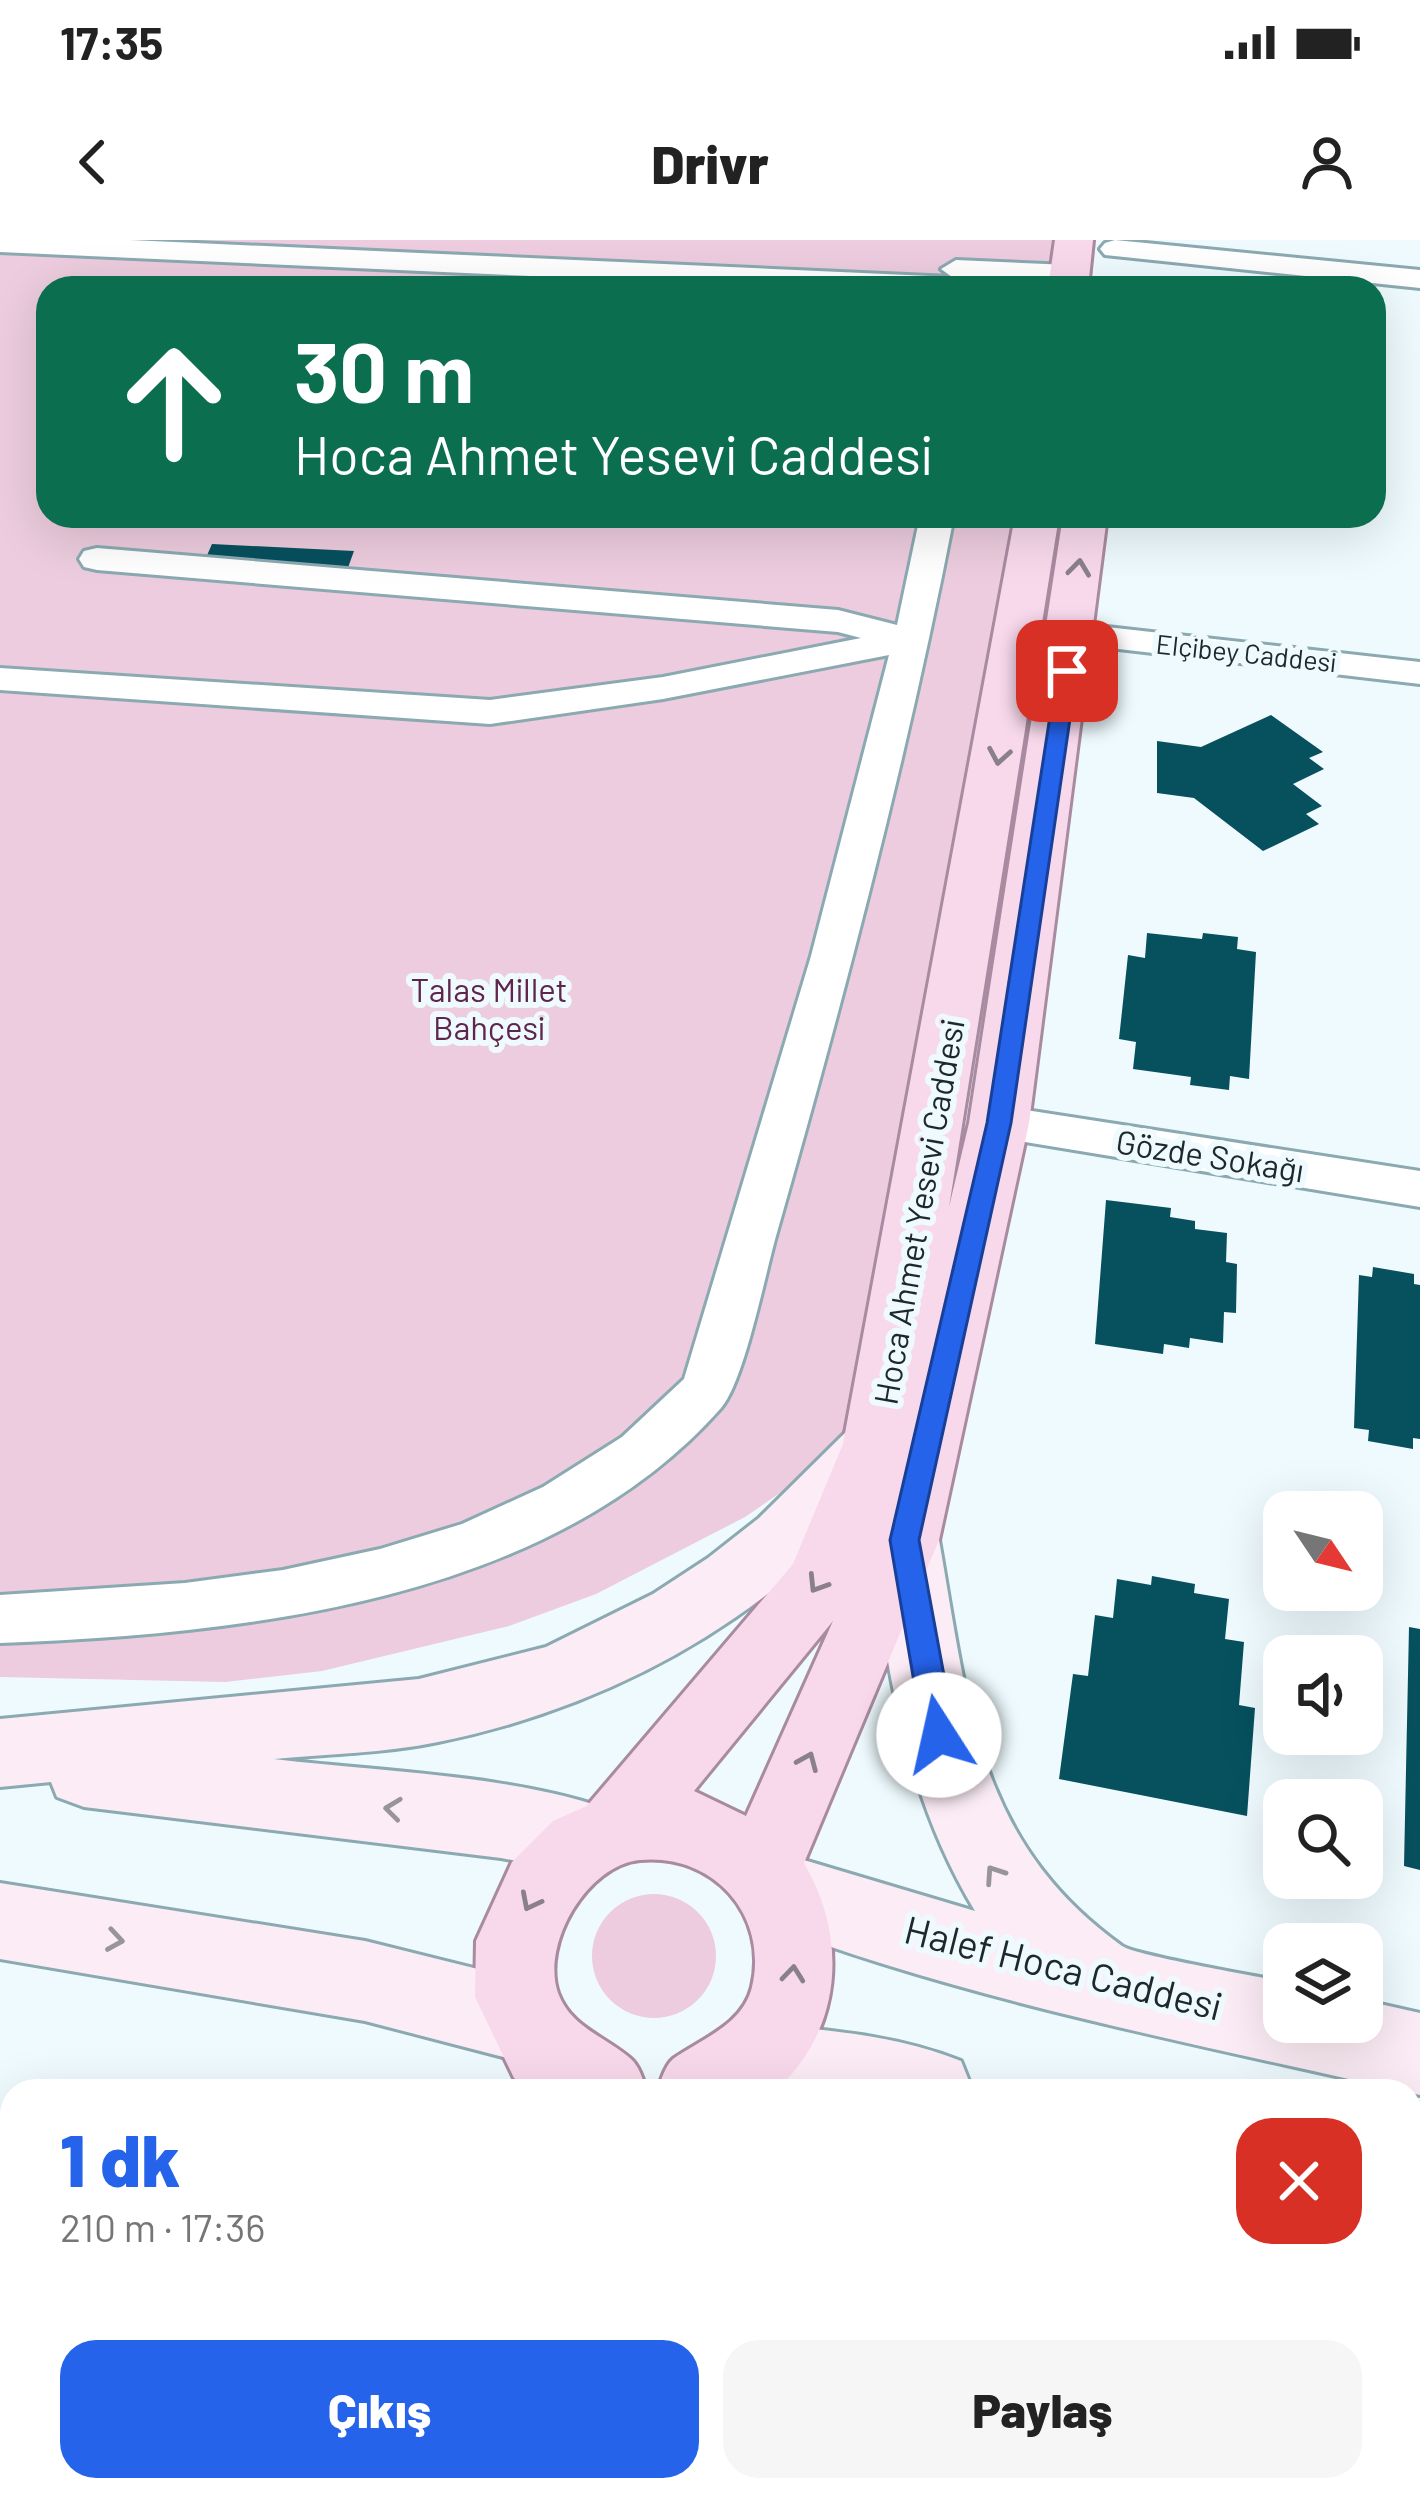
<!DOCTYPE html>
<html lang="tr">
<head>
<meta charset="utf-8">
<style>
  :root { --surface:#fff; --page:#f6f6f6; --text:#222; --muted:#767676; --accent:#2563eb }
  body { margin:0; font-family:Barlow,sans-serif; background:var(--page); color:var(--text); height:100vh; display:flex; flex-direction:column; font-size:45px; white-space:nowrap }
  * { box-sizing:border-box; margin:0 }
  p { font-size:39px; color:var(--muted) }
  .icon { flex:none; width:66px; height:66px; fill:none; stroke:currentColor; stroke-width:2; stroke-linecap:round; stroke-linejoin:round }
  .map { position:relative; flex:1; overflow:hidden }
  .drawer { position:absolute; left:0px; top:1839px; width:1422px; height:423px; display:flex; flex-direction:column; background:var(--surface); border-radius:36px 36px 0 0; box-shadow:0 12px 48px #0002 }
  .drawer>* { flex:none }
  .banner { position:absolute; left:36px; top:36px; width:1350px; height:252px; border-radius:36px; box-shadow:0 12px 48px #0002; background:#0b6e4f; color:#fff; overflow:hidden }
  .needle { width:78px; rotate:125deg }
  .tools { position:absolute; left:1263px; top:1251px; display:grid; gap:24px }
  .tools a { display:grid; place-items:center; width:120px; height:120px; border-radius:24px; background:var(--surface); box-shadow:0 12px 48px #0002; font-size:60px }
  .pin { position:absolute; display:grid; place-items:center; width:102px; height:102px; color:#fff; margin:-51px; border-radius:24px; box-shadow:0 6px 18px #0006 }
  .me { position:absolute; width:132px; margin:-66px; rotate:350deg; stroke-linejoin:round; filter:drop-shadow(0 0 9px #0008) }
  .turn { display:flex; align-items:center; gap:42px; height:252px; padding:0 60px; font-size:54px }
  .turn .icon { width:156px; height:156px; stroke-width:2.5 }
  .turn b { display:block; font-size:84px; line-height:102px }
  .round { display:grid; place-items:center; flex:none; width:126px; height:126px; border-radius:36px; background:var(--page) }
  .summary { display:flex; align-items:center; justify-content:space-between; height:204px; padding:0 60px }
  h1 { font-size:72px; font-weight:800; line-height:90px; color:var(--accent) }
  .button { display:flex; gap:24px; margin-top:auto; padding:24px 60px }
  .button a { flex:1; height:138px; border-radius:36px; background:var(--accent); color:#fff; font-size:48px; font-weight:800; line-height:138px; text-align:center }
  .button a+a { background:var(--page); color:var(--text) }
  .status { display:flex; justify-content:space-between; align-items:center; height:84px; padding:0 60px; background:var(--surface); direction:ltr }
  .status svg { height:33px; fill:currentColor }
  header { display:flex; justify-content:space-between; align-items:center; height:156px; padding:0 60px; background:var(--surface); font-size:54px; font-weight:800 }
  .map>svg:first-child { display:block }
  .green { fill:#ecccde }
  .building { fill:#07505e }
  .lines { fill:none; stroke-linecap:round; stroke-linejoin:round }
  .minor-casing { stroke:#8ba9b1; stroke-width:6 }
  .secondary-casing { stroke:#8ba9b1; stroke-width:6 }
  .primary-casing { stroke:#a88ba0; stroke-width:6 }
  .minor { fill:#fff; fill-rule:evenodd }
  .secondary { fill:#fcecf5; fill-rule:evenodd }
  .primary { fill:#f8d9ec; fill-rule:evenodd }
  .oneway { stroke:#8a808c }
  .oneway2 { stroke:#97949a }
  .route { fill:#2563eb; stroke:#184099; stroke-width:3 }
  .labels { text-anchor:middle; stroke-width:12; stroke-linejoin:round; paint-order:stroke }
  .far-street-label { font-size:27px; fill:#1c282b; stroke:#eefafe }
  .park-label { font-size:33px; fill:#5f254c; stroke:#eefafe }
  .street-label { font-size:33px; fill:#1c282b; stroke:#eefafe }
  .near-street-label { font-size:39px; fill:#1c282b; stroke:#eefafe }
</style>
</head>
<body>
<div class="status"><b>17:35</b><svg viewBox="0 0 49 12"><path d="M0 12V9h3v3zM5 12V6h3v6zM10 12V3h3v9zM15 12V0h3v12zM26 1h20v11H26zM47 4h2v5h-2z"/></svg></div>
<header><svg class="icon" aria-label="back" viewBox="0 0 24 24"><path d="M15 5l-7 7 7 7"/></svg>Drivr<svg class="icon" aria-label="person" viewBox="0 0 24 24"><circle cx="12" cy="8" r="4"/><path d="M4 21q1-7 8-7t8 7"/></svg></header>
<div class="map">
<svg width="1420" height="2260" viewBox="0 0 1420 2260">
  <rect width="100%" height="100%" fill="#eefafe"/>
  <g class="green">
    <polygon points="0,0 1096,0 1091,48 48,48 48,276 1062,276 1021,554 918,1136 809,1233 745,1277 596,1354 509,1386 322,1431 225,1442 0,1437"/>
    <circle cx="654" cy="1716" r="62"/>
  </g>
  <g class="building">
    <polygon points="212,304 354,311 345,336 201,329"/>
    <polygon points="1271,475 1323,512 1309,518 1324,529 1293,544 1322,566 1306,574 1319,584 1263,611 1194,558 1157,553 1157,501 1201,507"/>
    <polygon points="1147,693 1202,699 1203,693 1238,697 1237,709 1256,712 1249,839 1230,836 1229,850 1190,845 1191,837 1133,829 1136,802 1119,799 1128,715 1145,718"/>
    <polygon points="1106,960 1171,968 1170,977 1195,981 1195,989 1227,993 1226,1022 1237,1024 1236,1073 1224,1072 1223,1103 1190,1098 1189,1108 1164,1104 1163,1114 1095,1104"/>
    <polygon points="1373,1027 1414,1034 1414,1044 1420,1045 1420,1199 1413,1198 1413,1209 1368,1201 1369,1190 1354,1188 1359,1035 1372,1037"/>
    <polygon points="1152,1336 1195,1344 1194,1353 1229,1359 1225,1399 1244,1402 1239,1465 1255,1468 1247,1576 1059,1539 1073,1434 1088,1436 1095,1375 1113,1378 1117,1339 1151,1345"/>
    <polygon points="1409,1387 1420,1389 1420,1630 1404,1626"/>
    <polygon points="0,1978 12,1980 12,2183 0,2180"/>
    <polygon points="546,2250 700,2250 698,2260 544,2260"/>
    <polygon points="1190,2250 1279,2250 1279,2260 1224,2260"/>
  </g>
  <g class="lines">
    <defs>
      <g id="minor">
        <polygon points="0,0 130,0 952,37 941,29 956,20 1069,25 1084,34 1069,43 999,40 1010,48 795,48 0,12"/>
        <polygon points="1115,0 1420,30 1420,48 1105,15 1100,9 1105,3"/>
        <path d="M 920,276 L 954,276 C 907,519 844,758 776,996 C 765,1035 744,1142 721,1168 C 550,1362 242,1394 0,1403 L 0,1355 L 185,1343 L 283,1330 L 380,1309 L 462,1284 L 543,1247 L 622,1197 L 684,1139 L 811,716 L 889,415 L 663,459 L 490,484 L 0,450 L 0,428 L 490,460 L 663,437 L 861,398 L 838,392 L 97,330 L 84,327 L 79,319 L 84,311 L 97,308 L 838,370 L 897,385 Z"/>
        <polygon points="1071,383 1420,422 1420,444 1058,402 1053,394 1058,386"/>
        <polygon points="999,866 1420,931 1420,967 983,895 976,883 983,871"/>
      </g>
      <g id="secondary">
        <path d="M 875,1179 L 899,1187 L 909,1207 C 890,1245 856,1275 826,1304 C 719,1406 582,1473 438,1502 C 385,1513 329,1514 274,1519 C 381,1532 521,1535 619,1573 L 631,1599 L 619,1625 L 592,1635 L 501,1618 L 84,1567 L 57,1557 L 51,1542 L 0,1547 L 0,1479 L 419,1439 L 546,1407 L 653,1354 L 708,1318 L 759,1278 L 851,1187 Z"/>
        <path d="M 904,1270 L 929,1279 L 939,1300 C 968,1464 976,1601 1122,1706 C 1137,1716 1257,1736 1284,1742 L 1284,1782 L 1362,1782 L 1362,1760 L 1420,1773 L 1420,1855 C 1199,1804 963,1761 749,1677 L 738,1650 L 749,1623 L 777,1612 L 975,1671 C 920,1580 897,1483 881,1379 C 876,1345 864,1310 879,1279 Z"/>
        <polygon points="0,1643 365,1701 526,1741 555,1753 567,1782 555,1811 526,1823 365,1781 0,1719"/>
        <path d="M 745,1782 C 818,1790 892,1793 961,1821 L 973,1851 L 715,1851 L 703,1824 L 716,1795 Z"/>
        <polygon points="1410,1913 1420,1915 1420,2001 1410,1999"/>
      </g>
      <g id="primary">
        <polygon points="1055,0 1093,0 1088,48 1048,48"/>
        <path d="M 1015,276 L 1059,276 L 949,967 L 969,883 L 1063,276 L 1107,276 L 1029,883 L 939,1300 L 804,1623 C 848,1698 843,1790 775,1851 L 657,1851 C 661,1841 665,1826 673,1819 C 701,1799 743,1785 752,1747 C 769,1675 713,1613 640,1620 C 587,1625 541,1704 558,1753 C 571,1788 605,1796 631,1819 C 639,1826 643,1840 647,1851 L 533,1851 L 514,1838 L 475,1757 L 476,1701 L 512,1622 L 553,1581 L 587,1566 L 793,1324 L 843,1204 ZM 833,1381 L 746,1576 L 694,1551 Z"/>
        <polygon points="353,2250 538,2250 535,2260 350,2260"/>
      </g>
    </defs>
    <use href="#minor" class="minor-casing"/>
    <use href="#secondary" class="secondary-casing"/>
    <use href="#primary" class="primary-casing"/>
    <use href="#minor" class="minor"/>
    <use href="#secondary" class="secondary"/>
    <use href="#primary" class="primary"/>
  </g>
  <defs><path id="oneway-chevron" d="M-2-3.5L2.5 0L-2 3.5" fill="none" stroke-width="1.6" stroke-linecap="round" stroke-linejoin="round" transform="scale(3)"/></defs>
  <g class="oneway">
    <use href="#oneway-chevron" transform="translate(1079 328) rotate(-83)"/>
    <use href="#oneway-chevron" transform="translate(999 516) rotate(100)"/>
    <use href="#oneway-chevron" transform="translate(817 1344) rotate(122)"/>
    <use href="#oneway-chevron" transform="translate(808 1521) rotate(-67)"/>
    <use href="#oneway-chevron" transform="translate(530 1662) rotate(117)"/>
    <use href="#oneway-chevron" transform="translate(793 1734) rotate(-84)"/>
  </g>
  <g class="oneway2">
    <use href="#oneway-chevron" transform="translate(393 1569) rotate(-173)"/>
    <use href="#oneway-chevron" transform="translate(994 1634) rotate(-124)"/>
    <use href="#oneway-chevron" transform="translate(115 1700) rotate(9)"/>
  </g>
  <polygon class="route" points="1067,425 1077,431 1011,883 919,1300 955,1495 950,1505 939,1509 928,1505 923,1495 890,1300 987,883 1057,431"/>
  <g class="labels">
    <g class="far-street-label">
      <text transform="translate(1246 414) rotate(6)" y="9">Elçibey Caddesi</text>
    </g>
    <g class="park-label">
      <text x="489" y="762">Talas Millet<tspan x="489" dy="38">Bahçesi</tspan></text>
    </g>
    <g class="street-label">
      <text transform="translate(1210 916) rotate(9)" y="12">Gözde Sokağı</text>
      <text transform="translate(919 972) rotate(-80)" y="12">Hoca Ahmet Yesevi Caddesi</text>
    </g>
    <g class="near-street-label">
      <text transform="translate(1063 1728) rotate(14)" y="14">Halef Hoca Caddesi</text>
    </g>
  </g>
</svg>
<div class="tools">
<a><svg class="needle" viewBox="-14 -14 28 28"><path d="M0-13l5 13h-10z" fill="#e53935"/><path d="M0 13l5-13h-10z" fill="#767676"/></svg></a>
<a><svg class="icon" aria-label="sound" viewBox="0 0 24 24"><path d="M4 9h4l5-4v14l-5-4H4zM17 9q2 3 0 6"/></svg></a>
<a><svg class="icon" aria-label="search" viewBox="0 0 24 24"><circle cx="10" cy="10" r="6"/><path d="M15 15l6 6"/></svg></a>
<a><svg class="icon" aria-label="layers" viewBox="0 0 24 24"><path d="M12 4l9 5-9 5-9-5zM3 14l9 5 9-5"/></svg></a>
</div>
<div class="pin" style="left:1067px;top:431px;background:#d93025"><svg class="icon" aria-label="arrive" viewBox="0 0 24 24"><path d="M6 21V4h12l-3 4 3 4H6"/></svg></div>
<svg class="me" style="left:939px;top:1495px" viewBox="-20 -20 40 40"><circle r="19" fill="#fff"/><path d="M0-13L10 11 0 6-10 11z" fill="#2563eb"/></svg>
<div class="banner">
<div class="turn"><svg class="icon" aria-label="ahead" viewBox="0 0 24 24"><path d="M12 20V5M6 11l6-6 6 6"/></svg><div><b>30 m</b>Hoca Ahmet Yesevi Caddesi</div></div>
</div>
<section class="drawer">
<div class="summary"><div><h1>1 dk</h1><p>210 m · 17:36</p></div><a class="round" style="background:#d93025;color:#fff"><svg class="icon" aria-label="close" viewBox="0 0 24 24"><path d="M6 6l12 12M18 6L6 18"/></svg></a></div>
<div class="button"><a>Çıkış</a><a>Paylaş</a></div>
</section>
</div>
</body>
</html>
